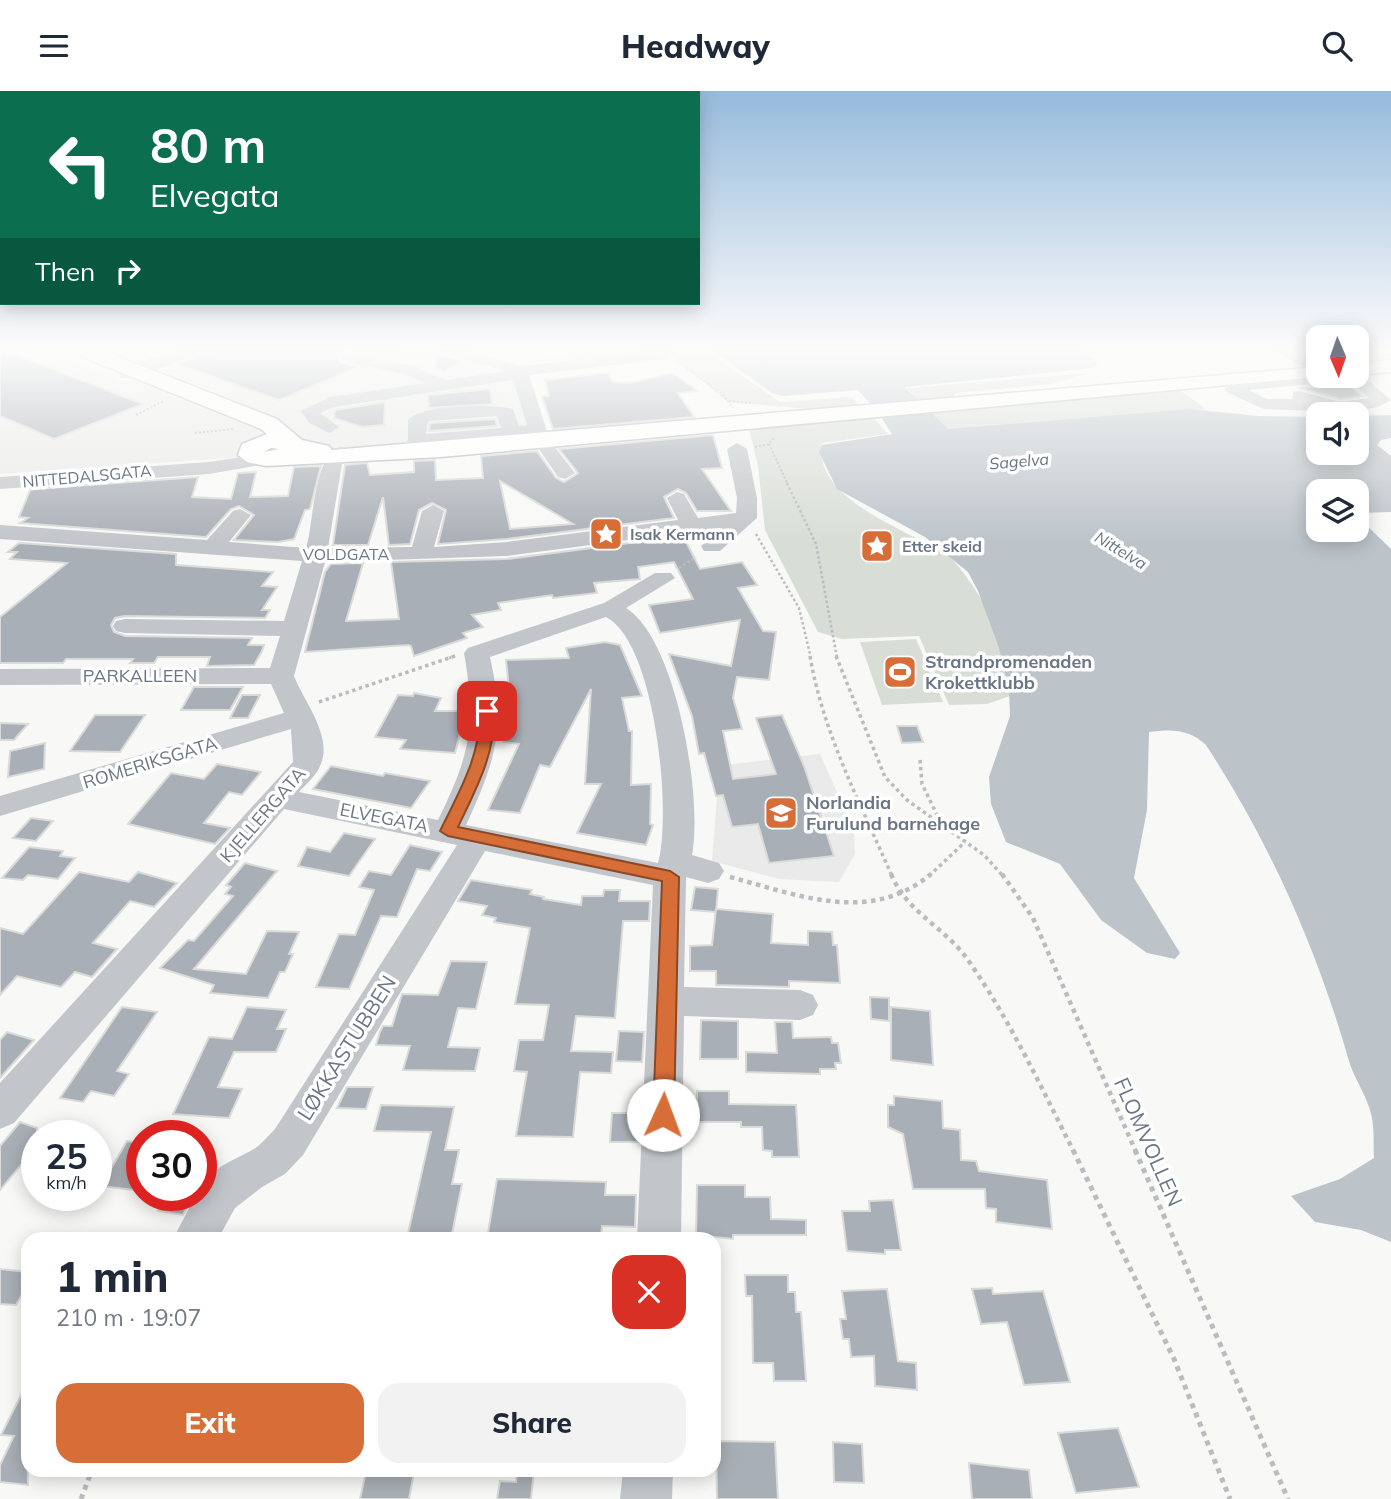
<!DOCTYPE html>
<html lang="en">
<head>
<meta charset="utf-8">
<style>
  :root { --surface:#fff; --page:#f2f2f3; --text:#1f2937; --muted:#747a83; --accent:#d76e38 }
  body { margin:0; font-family:Mulish,sans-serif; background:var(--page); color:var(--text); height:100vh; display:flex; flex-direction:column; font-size:26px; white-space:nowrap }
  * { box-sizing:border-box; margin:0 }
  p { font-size:23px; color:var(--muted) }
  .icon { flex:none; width:38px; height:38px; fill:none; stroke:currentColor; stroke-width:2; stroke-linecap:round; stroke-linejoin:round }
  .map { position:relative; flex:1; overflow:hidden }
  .panel { position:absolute; left:21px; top:1141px; width:700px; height:245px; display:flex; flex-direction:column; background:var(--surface); border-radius:21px; box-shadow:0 4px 18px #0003 }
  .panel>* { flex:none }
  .banner { position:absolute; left:0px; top:0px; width:700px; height:214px; box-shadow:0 4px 18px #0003; background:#0b6e4f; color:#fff; overflow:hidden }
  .needle { width:46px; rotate:178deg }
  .fabs { position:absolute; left:1306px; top:234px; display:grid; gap:14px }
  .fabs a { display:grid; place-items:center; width:63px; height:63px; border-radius:14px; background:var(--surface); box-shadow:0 4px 18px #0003; font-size:35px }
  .speed { position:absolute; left:21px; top:1029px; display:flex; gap:14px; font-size:35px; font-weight:700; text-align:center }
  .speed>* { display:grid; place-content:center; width:91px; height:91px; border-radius:50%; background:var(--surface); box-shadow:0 4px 18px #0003; line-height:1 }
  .speed small { font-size:18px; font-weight:400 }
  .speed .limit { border:10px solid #d22; background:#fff; color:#111 }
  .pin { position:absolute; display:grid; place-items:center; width:60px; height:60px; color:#fff; margin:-30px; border-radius:14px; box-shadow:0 4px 10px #0006 }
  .me { position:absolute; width:77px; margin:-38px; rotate:2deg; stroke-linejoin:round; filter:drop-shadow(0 0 5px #0008) }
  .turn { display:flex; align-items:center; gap:24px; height:147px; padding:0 35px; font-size:32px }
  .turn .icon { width:91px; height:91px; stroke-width:2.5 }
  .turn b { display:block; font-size:49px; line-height:60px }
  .then { display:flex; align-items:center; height:66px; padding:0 35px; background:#0003; gap:14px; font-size:26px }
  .round { display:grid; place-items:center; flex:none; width:74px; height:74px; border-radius:21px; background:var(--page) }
  .summary { display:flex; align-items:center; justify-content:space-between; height:119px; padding:0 35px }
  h1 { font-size:42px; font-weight:800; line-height:52px }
  .primary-button { display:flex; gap:14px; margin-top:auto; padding:14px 35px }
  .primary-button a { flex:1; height:80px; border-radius:21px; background:var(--accent); color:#fff; font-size:28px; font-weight:800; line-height:80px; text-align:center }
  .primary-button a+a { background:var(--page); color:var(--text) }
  header { display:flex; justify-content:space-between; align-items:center; height:91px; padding:0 35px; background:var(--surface); font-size:32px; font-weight:800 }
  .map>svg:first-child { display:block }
  .built { fill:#e9eae9 }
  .green { fill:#d8ddd6 }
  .water { fill:#bcc4ca; fill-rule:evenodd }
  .building { fill:#a9afb6; stroke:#dadad9; stroke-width:2; fill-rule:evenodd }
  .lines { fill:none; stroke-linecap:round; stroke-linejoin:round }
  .major-casing { stroke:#b4b7bc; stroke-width:3 }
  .path-far4 { stroke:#babcbf; stroke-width:2; stroke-dasharray:2 2; stroke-linecap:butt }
  .path-far3 { stroke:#babcbf; stroke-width:2.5; stroke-dasharray:2.5 2.5; stroke-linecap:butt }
  .path-far2 { stroke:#babcbf; stroke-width:3.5; stroke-dasharray:3.5 3.5; stroke-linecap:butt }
  .path-far1 { stroke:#babcbf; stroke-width:4.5; stroke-dasharray:4.5 4.5; stroke-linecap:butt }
  .path { stroke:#babcbf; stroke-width:5; stroke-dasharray:5 5; stroke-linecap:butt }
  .minor { fill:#c2c5c9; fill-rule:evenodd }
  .major { fill:#fff; fill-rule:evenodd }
  .route { fill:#d76e38; stroke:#8c4824; stroke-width:2 }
  .labels { text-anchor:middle; stroke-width:7; stroke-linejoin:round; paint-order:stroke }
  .far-water-label { font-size:16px; font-style:italic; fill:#667680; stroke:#fff }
  .far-street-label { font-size:16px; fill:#6a7685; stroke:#fff }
  .far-poi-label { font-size:16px; font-weight:bold; fill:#6a7685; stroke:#fff; text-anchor:start }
  .poi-label { font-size:18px; font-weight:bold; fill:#6a7685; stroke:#fff; text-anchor:start }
  .street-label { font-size:18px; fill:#6a7685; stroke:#fff }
  .near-street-label { font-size:21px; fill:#6a7685; stroke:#fff }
</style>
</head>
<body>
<header><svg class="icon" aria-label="menu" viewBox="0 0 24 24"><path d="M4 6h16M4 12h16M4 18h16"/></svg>Headway<svg class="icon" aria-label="search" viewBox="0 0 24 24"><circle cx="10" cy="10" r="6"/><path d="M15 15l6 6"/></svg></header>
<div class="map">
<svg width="1391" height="1408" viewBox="0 0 1391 1408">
  <rect width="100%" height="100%" fill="#f8f9f6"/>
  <g class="built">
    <polygon points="224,256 415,256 493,273 520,292 529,346 0,383 0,287 63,266 125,290"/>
    <polygon points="820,663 854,739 855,763 839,791 779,788 712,770 717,705 712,691 716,690 716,675"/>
  </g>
  <g class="green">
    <polygon points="575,256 701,256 780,311 852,306 861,317 832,320 728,311 665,259 529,272"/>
    <polygon points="1088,282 1052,293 956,302 952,307 921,311 907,297"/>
    <polygon points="1178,298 1206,318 949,341 931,321"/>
    <path d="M 871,324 L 888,343 L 822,352 C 813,404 893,433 930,455 C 937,459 947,463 953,469 C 986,507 1006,554 1027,599 L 987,613 L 949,614 L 919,545 L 842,548 L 818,541 L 765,439 L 758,375 L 748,334 Z"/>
    <polygon points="916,548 943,611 882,614 860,551"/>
  </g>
  <path class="water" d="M 707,256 L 1076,256 L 1097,270 L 1096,276 L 1075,279 L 905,296 L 948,338 L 1190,318 L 1258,325 L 1318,326 L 1318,362 L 1356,362 L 1356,325 L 1391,324 L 1391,347 L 1381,349 L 1377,354 L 1391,365 L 1391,421 L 1358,422 L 1361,429 L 1391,458 L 1391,1151 L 1361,1139 L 1315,1131 L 1291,1105 L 1340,1088 L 1374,1067 C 1373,1053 1375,1034 1370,1019 C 1365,1002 1354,987 1349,970 C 1317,858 1270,752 1206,654 C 1189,638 1172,638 1149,641 L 1147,719 L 1134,787 L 1180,862 L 1175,868 L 1147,862 L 1101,829 L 1060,773 L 1006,751 L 991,713 L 989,686 L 1010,625 L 1009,599 L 999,557 L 978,500 L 968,481 L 925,446 L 837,398 L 819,361 L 822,354 L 892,343 L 877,320 L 858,299 L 783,305 L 772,302 ZM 1318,401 L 1356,401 L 1356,439 L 1318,439 Z"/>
  <g class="building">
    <polygon points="220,256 405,256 405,257 382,266 347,260 337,266 340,271 358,276 279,309 178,273"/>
    <polygon points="0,260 19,265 143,313 54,348 0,325"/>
    <polygon points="436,262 464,270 445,280 434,277"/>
    <polygon points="607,282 613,291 630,292 672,282 698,300 678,302 694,326 553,338 542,305 549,305 545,289"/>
    <polygon points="1347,293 1363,305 1340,308 1299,297"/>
    <polygon points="490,298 492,313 496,313 429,317 428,304"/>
    <polygon points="385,311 384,334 362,336 334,327 335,319"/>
    <polygon points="495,328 497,335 429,340 430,332"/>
    <path d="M 713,344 L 722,377 L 702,378 L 731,420 L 697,420 L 686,402 L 678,398 L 664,406 L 674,427 L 507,448 L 438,453 L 446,419 L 432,412 L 419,419 L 410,453 L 389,454 L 383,406 L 368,454 L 333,454 L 345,374 L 367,372 L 370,384 L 414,381 L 414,370 L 435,369 L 436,389 L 483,387 L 481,365 L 537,360 L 556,387 L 564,391 L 578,382 L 559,358 ZM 500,390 L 573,433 L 510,438 Z"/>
    <polygon points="321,375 310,418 305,419 294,448 278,451 234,449 254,424 239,415 231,418 206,446 20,432 28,427 19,426 30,399 34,398 198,386 192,406 231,408 238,382 256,381 250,406 288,405 294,376"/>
    <polygon points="683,445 700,478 742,471 757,494 738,497 763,540 776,541 769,589 737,586 733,607 742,638 723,640 733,688 776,683 756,627 782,624 804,675 834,765 769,772 758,733 732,736 723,704 716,705 704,662 699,663 692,625 669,563 731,575 740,529 660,542 649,514 693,508 674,471 638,476 640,488 594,492 597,502 553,507 552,504 498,512 501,519 472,524 483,536 463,542 467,547 414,565 411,555 408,554 305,561 325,481 331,473 363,472 346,530 399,528 391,471 507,468"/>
    <polygon points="19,452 176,463 176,474 273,481 262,495 277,496 262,519 270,519 265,527 125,525 115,527 111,534 114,541 125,545 252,547 248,554 264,554 262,560 254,574 207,575 210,566 158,566 154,572 130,572 133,568 66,568 63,572 0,572 0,526 67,472 10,468 17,461 8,461"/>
    <polygon points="605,551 620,554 642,605 622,607 629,640 632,640 631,694 651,693 650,733 653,734 646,754 577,742 601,693 585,693 591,598 550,676 540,674 520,722 488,719 519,653 504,651 513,637 506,569 569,567 566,557"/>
    <polygon points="194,596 243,596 230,619 181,619"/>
    <polygon points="414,602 441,607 435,620 466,620 455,662 400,658 406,649 375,646 398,604 413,605"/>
    <polygon points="242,604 260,604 248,627 230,627"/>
    <polygon points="95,624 145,624 120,661 70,660"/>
    <polygon points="0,632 28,633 14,649 0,649"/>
    <polygon points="897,635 917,635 923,651 902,652"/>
    <polygon points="45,652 44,678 8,686 10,660"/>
    <polygon points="217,673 261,681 242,704 229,701 204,732 230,737 215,753 128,733 171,682 204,688"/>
    <polygon points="331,675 383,685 385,682 430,690 411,717 313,698"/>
    <polygon points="31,727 53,730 36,750 13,747"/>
    <polygon points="344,742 375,748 349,785 298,775 307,756 330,761"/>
    <polygon points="410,754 442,761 430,780 417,778 397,826 381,825 349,898 316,896 339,843 355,844 374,799 359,796 369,780 391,784"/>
    <polygon points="29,756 63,760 60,765 75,767 58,788 28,784 23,789 2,787"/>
    <polygon points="245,772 277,780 194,878 246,883 267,840 299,841 289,863 293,863 285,881 280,881 268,907 210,902 214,894 160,877 188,849 194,850 233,805 225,803 231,796 226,794"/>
    <polygon points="79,781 129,791 138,781 177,792 154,816 130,810 93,852 117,858 92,886 75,881 61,896 17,885 0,904 0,837 23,843"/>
    <polygon points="471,789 532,799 530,803 544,806 543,808 581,814 582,805 603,805 604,799 620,799 619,810 650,810 649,830 623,830 615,927 576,925 571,960 613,961 611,982 580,981 573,1046 516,1045 527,981 514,980 519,949 543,949 549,914 515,913 530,837 494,831 496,827 482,824 487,815 458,810"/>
    <polygon points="695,796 718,798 716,821 691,819"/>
    <polygon points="716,818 773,823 771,852 808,854 808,840 832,841 833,854 837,854 840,892 789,890 789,896 716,894 716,880 690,880 690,855 712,854"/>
    <polygon points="451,870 487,871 476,918 458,917 448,956 480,957 475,980 403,979 410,955 376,954 380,941 383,935 392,935 402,903 438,904"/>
    <polygon points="870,906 889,907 889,930 871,928"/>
    <polygon points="122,916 157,921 117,980 129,983 114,1005 91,1000 83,1011 60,1007"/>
    <polygon points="247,916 286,919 277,938 286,938 276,961 234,961 218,996 242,998 229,1027 173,1023 209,946 232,948"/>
    <polygon points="891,916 930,920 933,974 891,969"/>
    <polygon points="701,929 738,930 738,968 700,968"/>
    <polygon points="775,931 792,931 793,947 831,946 832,952 838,952 841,972 835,972 836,978 820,978 820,983 746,981 746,961 777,962"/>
    <polygon points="619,940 644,941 642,971 616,970"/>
    <polygon points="7,941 34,949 0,987 0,949"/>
    <polygon points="347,996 373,996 366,1018 337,1017"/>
    <polygon points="697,1000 729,1000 729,1013 796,1014 799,1066 772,1066 772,1060 763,1059 762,1036 741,1036 741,1031 697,1031"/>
    <polygon points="894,1005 942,1010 943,1037 960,1039 961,1069 976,1070 979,1080 1047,1089 1052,1138 996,1131 996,1118 986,1117 985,1098 913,1098 903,1043 888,1036 888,1014 894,1014"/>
    <polygon points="381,1014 454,1016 445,1059 459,1059 452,1093 462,1093 451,1148 407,1147 431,1041 374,1040"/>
    <polygon points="612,1022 640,1022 639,1051 610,1051"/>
    <polygon points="20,1031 37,1037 37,1055 0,1099 0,1055"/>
    <polygon points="127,1050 142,1052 142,1100 101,1095"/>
    <polygon points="497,1088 606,1091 605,1104 636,1104 635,1136 602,1135 601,1145 488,1142"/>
    <polygon points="697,1094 745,1094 745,1106 770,1106 771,1128 806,1129 806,1144 733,1144 733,1148 696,1144"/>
    <polygon points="167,1104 193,1104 183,1124 158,1120"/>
    <polygon points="893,1109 901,1159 885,1159 885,1163 847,1160 842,1120 870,1120 869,1110"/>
    <polygon points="0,1178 28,1181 28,1193 16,1214 0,1213"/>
    <polygon points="745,1184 788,1184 788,1201 795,1201 796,1221 801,1221 806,1290 774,1290 773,1272 753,1272 752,1205 746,1205"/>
    <polygon points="992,1197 993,1203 1043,1200 1070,1291 1024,1294 1007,1231 981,1233 972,1198"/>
    <polygon points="887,1198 898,1270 916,1272 917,1299 875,1295 874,1265 851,1266 849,1248 843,1248 840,1228 846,1228 842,1200"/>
    <polygon points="28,1290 28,1394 0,1391 0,1374 14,1345 1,1344"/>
    <polygon points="1118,1337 1139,1396 1076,1402 1058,1342"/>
    <polygon points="716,1350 775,1351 778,1408 717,1408"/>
    <polygon points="833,1351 862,1353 864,1392 834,1391"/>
    <polygon points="969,1372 1029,1379 1032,1408 972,1408"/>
    <polygon points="517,1379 534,1379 531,1408 497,1408 500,1390 516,1391"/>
    <polygon points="366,1380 414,1382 409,1408 360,1408"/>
  </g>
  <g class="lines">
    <defs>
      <g id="major">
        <path d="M 65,256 L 93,256 L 277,328 L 302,349 L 329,355 L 332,359 L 1318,276 L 1318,285 L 1326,285 L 441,366 L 266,375 L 247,371 L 238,364 L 242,353 L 267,343 L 261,338 L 68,260 ZM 271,357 L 279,358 L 264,361 Z"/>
        <polygon points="1391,269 1391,281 1356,284 1356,272"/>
      </g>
    </defs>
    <use href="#major" class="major-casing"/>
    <g class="path-far4">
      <polyline points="519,264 537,256"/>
      <polyline points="677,271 721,302 733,317"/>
      <polyline points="729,310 751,312"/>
      <polyline points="136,324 164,310"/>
      <polyline points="195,342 234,338"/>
      <polyline points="769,353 788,394"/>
      <polyline points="755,356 769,353 775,346"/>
    </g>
    <g class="path-far3">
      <polyline points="787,392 816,453 837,567"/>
      <polyline points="756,443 799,517 811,567"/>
      <polyline points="679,477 696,466"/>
      <polyline points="449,567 455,565"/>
    </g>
    <g class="path-far2">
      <path d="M 810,565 C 823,642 861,714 892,785"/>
      <polyline points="836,565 885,686 907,709 984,764 1003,785"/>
      <polyline points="319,611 455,565"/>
      <polyline points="920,669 922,693 941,732"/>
      <polyline points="929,785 965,751"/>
    </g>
    <g class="path-far1">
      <path d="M 891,783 C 908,823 945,836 968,869 C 1010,929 1041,996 1074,1061"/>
      <polyline points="1002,783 1033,827 1136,1061"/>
      <path d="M 730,786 C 798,804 870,834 931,783"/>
    </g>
    <g class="path">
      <polyline points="1073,1059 1174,1268 1230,1408"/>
      <polyline points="1135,1059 1288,1408"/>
      <polyline points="81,1408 92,1379"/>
    </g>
    <g class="minor">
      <polygon points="192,256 218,256 133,287 121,287 119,283 129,274"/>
      <path d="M 424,256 L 454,256 L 521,275 L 665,258 L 673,263 L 665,268 L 529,284 L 550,350 L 575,382 L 565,388 L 558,386 L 530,345 L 423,355 L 414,366 L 407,368 L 397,362 L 408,349 L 408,329 C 421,313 493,313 513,318 L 519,335 L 527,334 L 513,289 L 334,316 L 320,322 L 339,336 L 330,342 L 309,332 L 301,320 L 330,306 L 426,292 L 403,283 L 342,270 L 340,267 L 348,262 L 413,275 L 446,289 L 506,280 ZM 497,325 L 501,337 L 426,343 L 428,330 Z"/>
      <path d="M 1269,256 L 1289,256 L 1318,272 L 1318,285 L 1356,285 L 1358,281 L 1391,309 L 1378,316 L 1351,321 L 1264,318 L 1228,302 L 1225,298 C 1239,283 1293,285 1314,283 ZM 1348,290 L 1369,307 L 1340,311 L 1299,300 L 1293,301 L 1292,308 L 1267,308 L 1249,299 Z"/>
      <path d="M 737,352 L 747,358 L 757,407 L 757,427 L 720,460 L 704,460 L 701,455 L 721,437 L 507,465 L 325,471 L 294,585 C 304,611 334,646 320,675 C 316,685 306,693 299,701 L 438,729 C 470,664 477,634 464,562 L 468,557 L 604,512 L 655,482 L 671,482 L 675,487 L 626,517 C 677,549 703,708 692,764 L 719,772 L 724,780 L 719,788 L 708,792 L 686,786 L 684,896 L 800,899 L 813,904 L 818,914 L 813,924 L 800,929 L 684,925 L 681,1148 L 637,1148 L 653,794 L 485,760 L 303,1064 L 285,1083 L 262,1096 L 235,1117 L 218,1148 L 173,1148 L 196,1104 L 201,1104 C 201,1079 236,1069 254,1058 C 262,1053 268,1045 275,1038 L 457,754 L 284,718 L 14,1032 L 0,1038 L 0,992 L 293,671 L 291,638 L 0,725 L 0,705 L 284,622 L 271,593 L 0,594 L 0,578 L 270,577 L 280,545 L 125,542 L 116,540 L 113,535 L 116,530 L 125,528 L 284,530 L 302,470 L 0,448 L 0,434 L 207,449 L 233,420 L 240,418 L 251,424 L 229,451 L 306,457 C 314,432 313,363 341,356 L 351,362 L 342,373 L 328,457 L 412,456 L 422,420 L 433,414 L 444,420 L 434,456 L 507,451 L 678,429 L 667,407 L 677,401 L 684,403 L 698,427 L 736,422 L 737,407 L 727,358 ZM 606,526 C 656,552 672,722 658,772 L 466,734 C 496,669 506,638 490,566 Z"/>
      <polygon points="265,362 275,368 272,372 209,383 0,398 0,386 209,371"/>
      <polygon points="623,1379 673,1379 672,1408 620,1408"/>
    </g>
    <use href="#major" class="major"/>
  </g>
  <linearGradient id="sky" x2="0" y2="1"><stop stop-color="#96badc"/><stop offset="0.57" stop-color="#fcfcfb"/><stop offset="1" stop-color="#fcfcfb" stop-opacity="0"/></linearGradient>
  <rect width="1391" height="453" fill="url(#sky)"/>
  <path class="route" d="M 487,615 L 494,620 C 496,662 476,698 458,736 L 670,780 L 679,786 L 674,1024 L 671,1030 L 663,1033 L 656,1030 L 653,1024 L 662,790 L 448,745 L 440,740 C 459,701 481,664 480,620 Z"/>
  <defs>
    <symbol id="sight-square" viewBox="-11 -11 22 22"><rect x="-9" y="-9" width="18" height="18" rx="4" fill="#d76e38" stroke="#fff"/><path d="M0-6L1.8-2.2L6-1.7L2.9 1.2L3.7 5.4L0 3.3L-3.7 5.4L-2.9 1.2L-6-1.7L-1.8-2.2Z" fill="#fff"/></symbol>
    <symbol id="stadium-square" viewBox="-11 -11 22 22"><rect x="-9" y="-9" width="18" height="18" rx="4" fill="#d76e38" stroke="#fff"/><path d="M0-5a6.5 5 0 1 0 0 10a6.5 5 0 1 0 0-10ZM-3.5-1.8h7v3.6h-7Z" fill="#fff"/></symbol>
    <symbol id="school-square" viewBox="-11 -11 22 22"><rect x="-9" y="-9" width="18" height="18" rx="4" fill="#d76e38" stroke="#fff"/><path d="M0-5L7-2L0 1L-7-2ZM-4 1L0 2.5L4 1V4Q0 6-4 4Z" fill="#fff"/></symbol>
  </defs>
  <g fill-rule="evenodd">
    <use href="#sight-square" x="587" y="424" width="38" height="38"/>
    <use href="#sight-square" x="858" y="436" width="38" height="38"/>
    <use href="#stadium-square" x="881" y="562" width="38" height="38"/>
    <use href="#school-square" x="762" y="703" width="38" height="38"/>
  </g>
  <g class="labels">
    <g class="far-water-label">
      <text transform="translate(1019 370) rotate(-5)" y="6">Sagelva</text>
      <text transform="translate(1121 459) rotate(31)" y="6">Nittelva</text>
    </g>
    <g class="far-street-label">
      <text transform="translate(87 385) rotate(-5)" y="6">NITTEDALSGATA</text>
      <text x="346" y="469">VOLDGATA</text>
    </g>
    <g class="far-poi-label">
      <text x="630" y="449">Isak Kermann</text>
      <text x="902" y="461">Etter skeid</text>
    </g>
    <g class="poi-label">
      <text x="925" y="577">Strandpromenaden<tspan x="925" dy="21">Krokettklubb</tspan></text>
      <text x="806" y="718">Norlandia<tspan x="806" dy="21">Furulund barnehage</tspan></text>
    </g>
    <g class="street-label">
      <text x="140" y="591">PARKALLEEN</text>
      <text transform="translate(150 672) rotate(-17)" y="6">ROMERIKSGATA</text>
      <text transform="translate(263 724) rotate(-49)" y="6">KJELLERGATA</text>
      <text transform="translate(384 727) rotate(11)" y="6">ELVEGATA</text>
    </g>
    <g class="near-street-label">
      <text transform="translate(347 957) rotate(-58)" y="7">LØKKASTUBBEN</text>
      <text transform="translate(1148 1051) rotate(66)" y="7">FLOMVOLLEN</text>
    </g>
  </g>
</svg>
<div class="fabs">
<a><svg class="needle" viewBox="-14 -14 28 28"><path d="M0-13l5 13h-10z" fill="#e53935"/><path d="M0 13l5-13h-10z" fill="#747a83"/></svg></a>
<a><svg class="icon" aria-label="sound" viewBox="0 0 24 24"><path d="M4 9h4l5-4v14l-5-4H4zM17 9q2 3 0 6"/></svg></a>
<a><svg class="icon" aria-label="layers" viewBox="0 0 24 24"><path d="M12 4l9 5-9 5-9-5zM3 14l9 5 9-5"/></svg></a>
</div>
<div class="speed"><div>25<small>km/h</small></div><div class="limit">30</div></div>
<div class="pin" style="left:487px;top:620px;background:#d93025"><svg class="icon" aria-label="arrive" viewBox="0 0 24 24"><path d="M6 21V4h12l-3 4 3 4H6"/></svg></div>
<svg class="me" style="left:663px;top:1024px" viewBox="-20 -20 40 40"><circle r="19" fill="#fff"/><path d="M0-13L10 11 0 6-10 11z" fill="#d76e38"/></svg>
<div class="banner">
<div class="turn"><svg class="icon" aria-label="left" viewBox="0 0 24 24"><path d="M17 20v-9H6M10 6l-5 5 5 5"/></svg><div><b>80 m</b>Elvegata</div></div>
<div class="then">Then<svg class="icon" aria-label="right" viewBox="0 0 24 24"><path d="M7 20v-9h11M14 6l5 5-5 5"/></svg></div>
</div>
<section class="panel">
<div class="summary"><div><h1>1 min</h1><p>210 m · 19:07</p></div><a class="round" style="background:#d93025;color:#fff"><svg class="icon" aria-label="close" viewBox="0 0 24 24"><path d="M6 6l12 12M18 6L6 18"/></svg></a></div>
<div class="primary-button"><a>Exit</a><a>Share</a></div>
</section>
</div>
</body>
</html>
